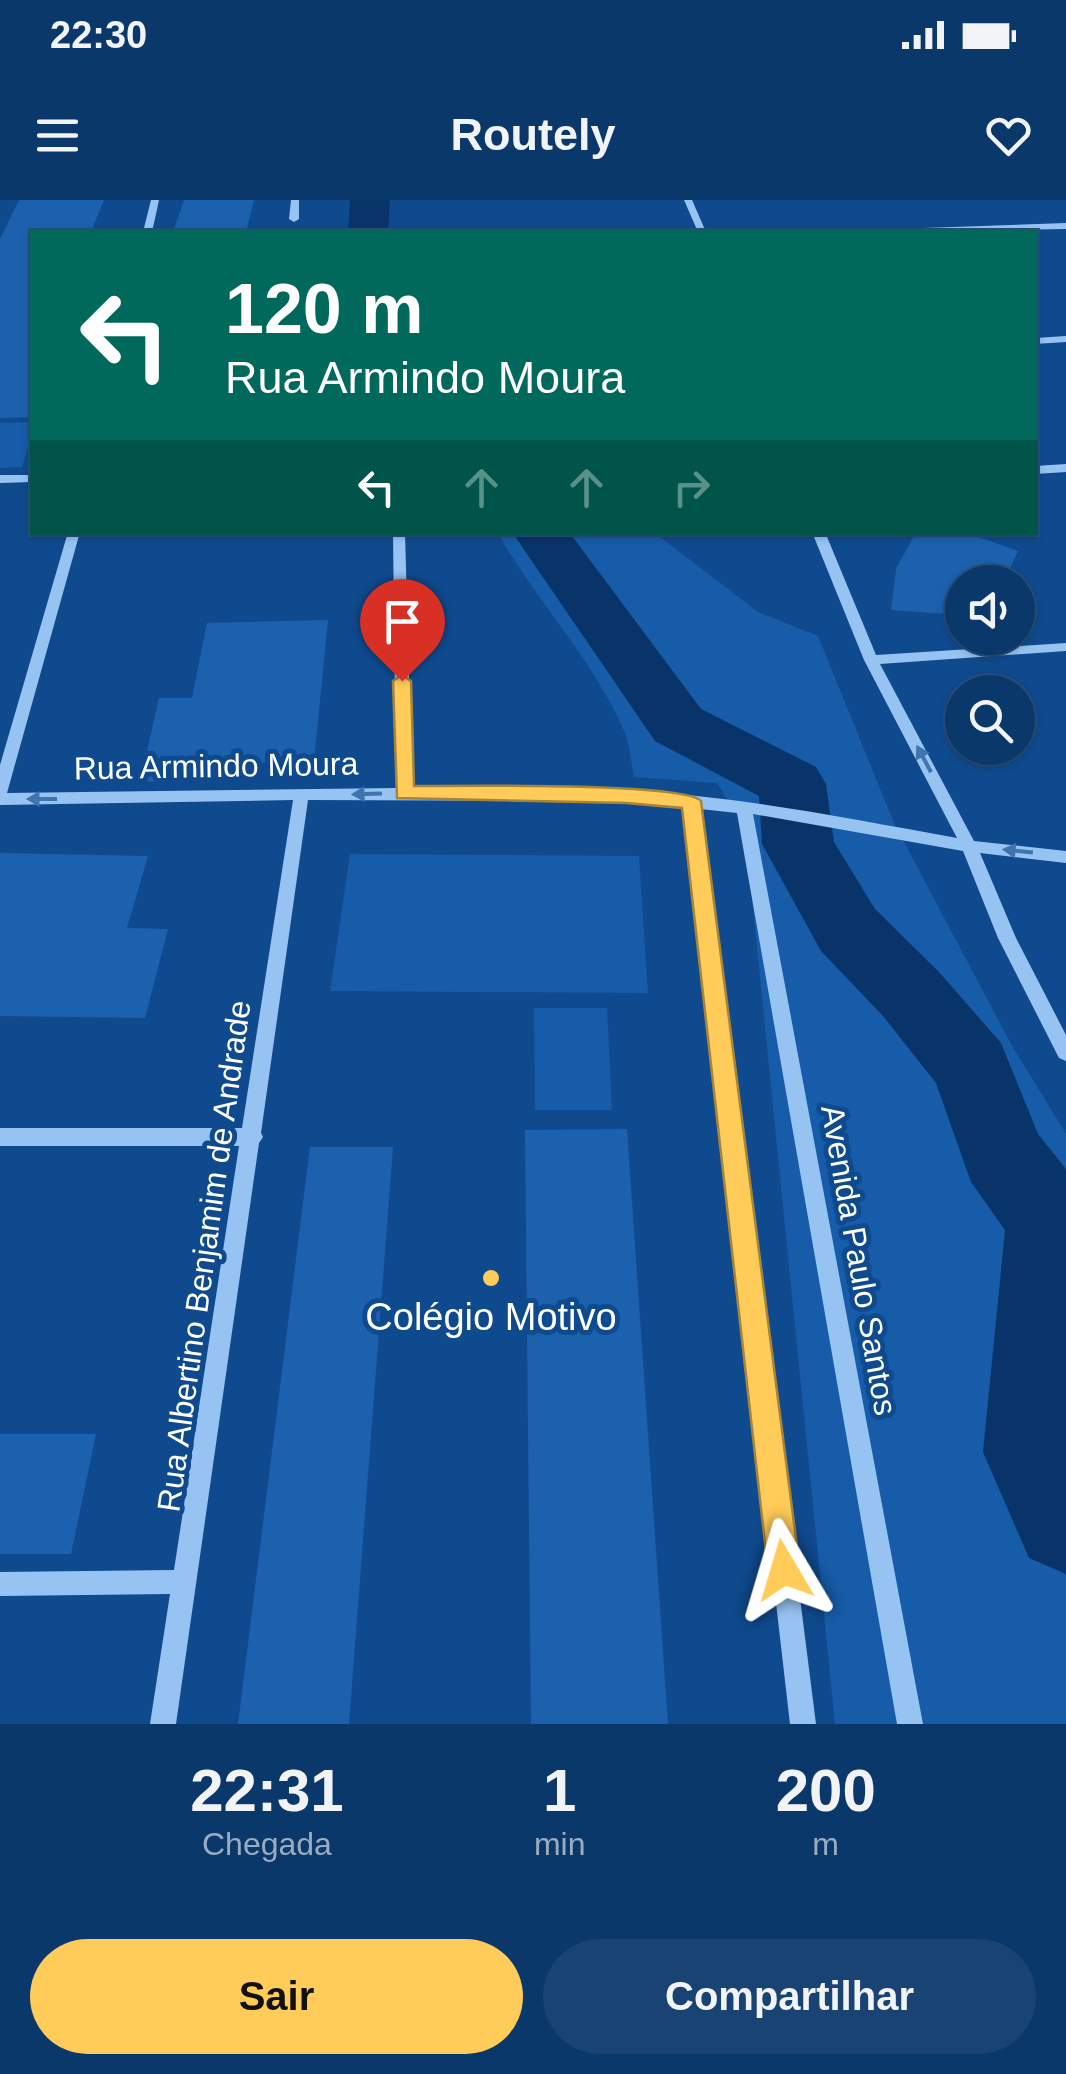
<!DOCTYPE html>
<html lang="pt">
<head>
<meta charset="utf-8">
<style>
  :root { --surface:#0b386a; --page:#194372; --text:#f1f3f6; --muted:#9aacc1; --line:#2b527e; --accent:#ffcb59 }
  body { margin:0; font-family:Helvetica,sans-serif; background:var(--page); color:var(--text); height:100vh; display:flex; flex-direction:column; font-size:38px; white-space:nowrap }
  * { box-sizing:border-box; margin:0 }
  p { font-size:32px; color:var(--muted) }
  .icon { flex:none; width:55px; height:55px; fill:none; stroke:currentColor; stroke-width:2; stroke-linecap:round; stroke-linejoin:round }
  .map { position:relative; height:1524px; overflow:hidden }
  .side { display:flex; flex-direction:column; background:var(--surface); flex:1 }
  .side>* { flex:none }
  .top-card { position:absolute; left:30px; top:30px; width:1008px; height:305px; border-radius:0px; box-shadow:0 2px 8px #0004,0 0 0 2px var(--line); background:#00695c; color:#fff; overflow:hidden }
  .fabs { position:absolute; left:945px; top:365px; display:grid; gap:20px }
  .fabs a { display:grid; place-items:center; width:90px; height:90px; border-radius:50%; background:var(--surface); box-shadow:0 2px 8px #0004,0 0 0 2px var(--line); font-size:50px }
  .pin { position:absolute; display:grid; place-items:center; width:85px; height:85px; color:#fff; margin:-102px -42px; border-radius:50% 50% 50% 0; rotate:-45deg; box-shadow:0 0 10px #0007 }
  .pin .icon { rotate:45deg }
  .me { position:absolute; width:110px; margin:-55px; rotate:353deg; stroke-linejoin:round; filter:drop-shadow(0 0 8px #0008) }
  .turn { display:flex; align-items:center; gap:35px; height:210px; padding:0 30px; font-size:45px }
  .turn .icon { width:130px; height:130px; stroke-width:2.5 }
  .turn b { display:block; font-size:70px; line-height:85px }
  .lanes { display:flex; align-items:center; height:95px; padding:0 30px; background:#0003; justify-content:center; gap:50px; direction:ltr }
  .lanes .off { opacity:.35 }
  .eta { display:flex; justify-content:space-evenly; align-items:center; height:170px; text-align:center }
  .eta b { font-size:60px; font-weight:700; line-height:70px }
  .cta { display:flex; gap:20px; margin-top:auto; padding:20px 30px }
  .cta a { flex:1; height:115px; border-radius:60px; background:var(--accent); color:#111; font-size:40px; font-weight:700; line-height:115px; text-align:center }
  .cta a+a { background:var(--page); color:var(--text) }
  .status { display:flex; justify-content:space-between; align-items:center; height:70px; padding:0 50px; background:var(--surface); direction:ltr }
  .status svg { height:28px; fill:currentColor }
  header { display:flex; justify-content:space-between; align-items:center; height:130px; padding:0 30px; background:var(--surface); font-size:45px; font-weight:700 }
  .map>svg:first-child { display:block }
  .green { fill:#165ca8 }
  .lines { fill:none; stroke-linecap:round; stroke-linejoin:round }
  .river { fill:#093469; fill-rule:evenodd }
  .building { fill:#1c61ae }
  .minor { fill:#97c3f3; fill-rule:evenodd }
  .oneway { fill:#3f74b1 }
  .route { fill:#ffcb59; stroke:#a6843a; stroke-width:2.5 }
  .poi-dot { fill:#ffcb59; stroke:#0f4a8e; stroke-width:4 }
  .labels { text-anchor:middle; stroke-width:10; stroke-linejoin:round; paint-order:stroke }
  .street-label { font-size:32px; fill:#fff; stroke:#0f4a8e }
  .near-poi-label { font-size:38px; fill:#fff; stroke:#0f4a8e }
</style>
</head>
<body>
<div class="status"><b>22:30</b><svg viewBox="0 0 49 12"><path d="M0 12V9h3v3zM5 12V6h3v6zM10 12V3h3v9zM15 12V0h3v12zM26 1h20v11H26zM47 4h2v5h-2z"/></svg></div>
<header><svg class="icon" aria-label="menu" viewBox="0 0 24 24"><path d="M4 6h16M4 12h16M4 18h16"/></svg>Routely<svg class="icon" aria-label="heart" viewBox="0 0 24 24"><path d="M12 20l-8-8c-3-5 5-10 8-4 3-6 11-1 8 4z"/></svg></header>
<div class="map">
<svg width="1066" height="1524" viewBox="0 0 1066 1524">
  <rect width="100%" height="100%" fill="#0f4a8e"/>
  <g class="green">
    <polygon points="32,222 32,235 22,267 0,268 0,223"/>
    <path d="M 498,333 L 655,333 L 758,412 L 818,436 L 894,623 L 1011,844 L 1066,934 L 1066,1524 L 835,1524 L 745,628 L 717,583 L 634,577 C 631,562 630,545 624,531 C 593,459 536,401 498,333 Z"/>
    <polygon points="350,654 639,656 648,793 330,791"/>
    <polygon points="534,808 607,808 612,910 535,910"/>
  </g>
  <g class="lines">
    <g class="river">
      <polygon points="350,0 390,0 388,32 348,32"/>
      <polygon points="512,332 569,332 701,509 816,567 826,584 834,642 875,709 939,772 1001,843 1038,934 1066,969 1066,1374 1029,1358 983,1252 1005,1030 971,982 936,883 883,816 821,751 762,644 759,596 655,541"/>
    </g>
  </g>
  <g class="building">
    <polygon points="19,0 104,0 91,32 32,32 32,217 0,218 0,39"/>
    <polygon points="184,0 254,0 246,32 173,32"/>
    <polygon points="916,332 965,332 1018,351 1004,382 956,382 946,414 891,410 896,369"/>
    <polygon points="328,420 314,561 207,564 205,580 140,582 159,498 192,498 207,423"/>
    <polygon points="0,653 148,656 127,728 168,729 145,818 0,816"/>
    <polygon points="627,929 668,1524 531,1524 525,930"/>
    <polygon points="310,947 393,947 349,1524 238,1524"/>
    <polygon points="0,1234 96,1234 71,1354 0,1354"/>
  </g>
  <g class="lines">
    <g class="minor">
      <polygon points="151,0 159,0 152,32 143,32"/>
      <polygon points="291,0 299,0 299,19 294,22 289,19"/>
      <polygon points="684,0 692,0 706,32 698,32"/>
      <polygon points="1066,23 1066,29 890,32 895,29"/>
      <polygon points="1066,136 1066,142 1035,144 1035,138"/>
      <polygon points="1066,264 1066,272 1035,274 1035,266"/>
      <polygon points="0,275 32,275 32,282 0,283"/>
      <path d="M 68,332 L 80,332 L 7,593 L 396,588 L 393,332 L 405,332 L 412,588 C 483,589 554,587 625,590 C 737,596 846,618 957,638 L 864,460 L 812,332 L 825,332 L 876,455 L 1066,443 L 1066,451 L 880,464 L 974,641 L 1066,651 L 1066,663 L 980,653 L 1016,738 L 1066,835 L 1066,861 L 1059,858 L 998,738 L 963,651 L 753,614 L 923,1524 L 897,1524 L 737,613 L 700,609 L 816,1524 L 790,1524 L 684,607 L 626,601 L 308,600 L 261,933 L 263,937 L 259,943 L 176,1524 L 150,1524 L 170,1394 L 0,1396 L 0,1372 L 174,1370 L 239,946 L 0,946 L 0,928 L 242,928 L 293,600 L 0,605 L 0,565 Z"/>
    </g>
  </g>
  <defs><path id="oneway-solid" d="M-6-.8H1V-3.2L6.5 0L1 3.2V.8H-6Z" transform="scale(2.5)"/></defs>
  <g class="oneway">
    <use href="#oneway-solid" transform="translate(924 559) rotate(-118)"/>
    <use href="#oneway-solid" transform="translate(367 594) rotate(178)"/>
    <use href="#oneway-solid" transform="translate(42 599) rotate(180)"/>
    <use href="#oneway-solid" transform="translate(1018 651) rotate(-174)"/>
  </g>
  <path class="route" d="M 402,475 L 411,481 L 414,586 C 455,586 685,582 701,601 L 800,1370 L 795,1381 L 784,1386 L 773,1381 L 768,1370 L 682,608 L 626,603 L 397,598 L 393,481 Z"/>
  <circle class="poi-dot" cx="491" cy="1078" r="10"/>
  <g class="labels">
    <g class="street-label">
      <text transform="translate(216 566) rotate(-1)" y="11">Rua Armindo Moura</text>
      <text transform="translate(204 1056) rotate(-82)" y="11">Rua Albertino Benjamim de Andrade</text>
      <text transform="translate(859 1060) rotate(80)" y="11">Avenida Paulo Santos</text>
    </g>
    <g class="near-poi-label">
      <text x="491" y="1130">Colégio Motivo</text>
    </g>
  </g>
</svg>
<div class="fabs">
<a><svg class="icon" aria-label="sound" viewBox="0 0 24 24"><path d="M4 9h4l5-4v14l-5-4H4zM17 9q2 3 0 6"/></svg></a>
<a><svg class="icon" aria-label="search" viewBox="0 0 24 24"><circle cx="10" cy="10" r="6"/><path d="M15 15l6 6"/></svg></a>
</div>
<div class="pin" style="left:402px;top:481px;background:#d93025"><svg class="icon" aria-label="arrive" viewBox="0 0 24 24"><path d="M6 21V4h12l-3 4 3 4H6"/></svg></div>
<svg class="me" style="left:784px;top:1370px" viewBox="-20 -20 40 40"><path d="M0-17L14 15 0 8-14 15z" fill="#ffcb59" stroke="#fff" stroke-width="4"/></svg>
<div class="top-card">
<div class="turn"><svg class="icon" aria-label="left" viewBox="0 0 24 24"><path d="M17 20v-9H6M10 6l-5 5 5 5"/></svg><div><b>120 m</b>Rua Armindo Moura</div></div>
<div class="lanes"><svg class="icon" aria-label="left" viewBox="0 0 24 24"><path d="M17 20v-9H6M10 6l-5 5 5 5"/></svg><svg class="icon off" aria-label="ahead" viewBox="0 0 24 24"><path d="M12 20V5M6 11l6-6 6 6"/></svg><svg class="icon off" aria-label="ahead" viewBox="0 0 24 24"><path d="M12 20V5M6 11l6-6 6 6"/></svg><svg class="icon off" aria-label="right" viewBox="0 0 24 24"><path d="M7 20v-9h11M14 6l5 5-5 5"/></svg></div>
</div>
</div>
<section class="side">
<div class="eta">
<div><b>22:31</b><p>Chegada</p></div>
<div><b>1</b><p>min</p></div>
<div><b>200</b><p>m</p></div>
</div>
<div class="cta"><a>Sair</a><a>Compartilhar</a></div>
</section>
</body>
</html>
